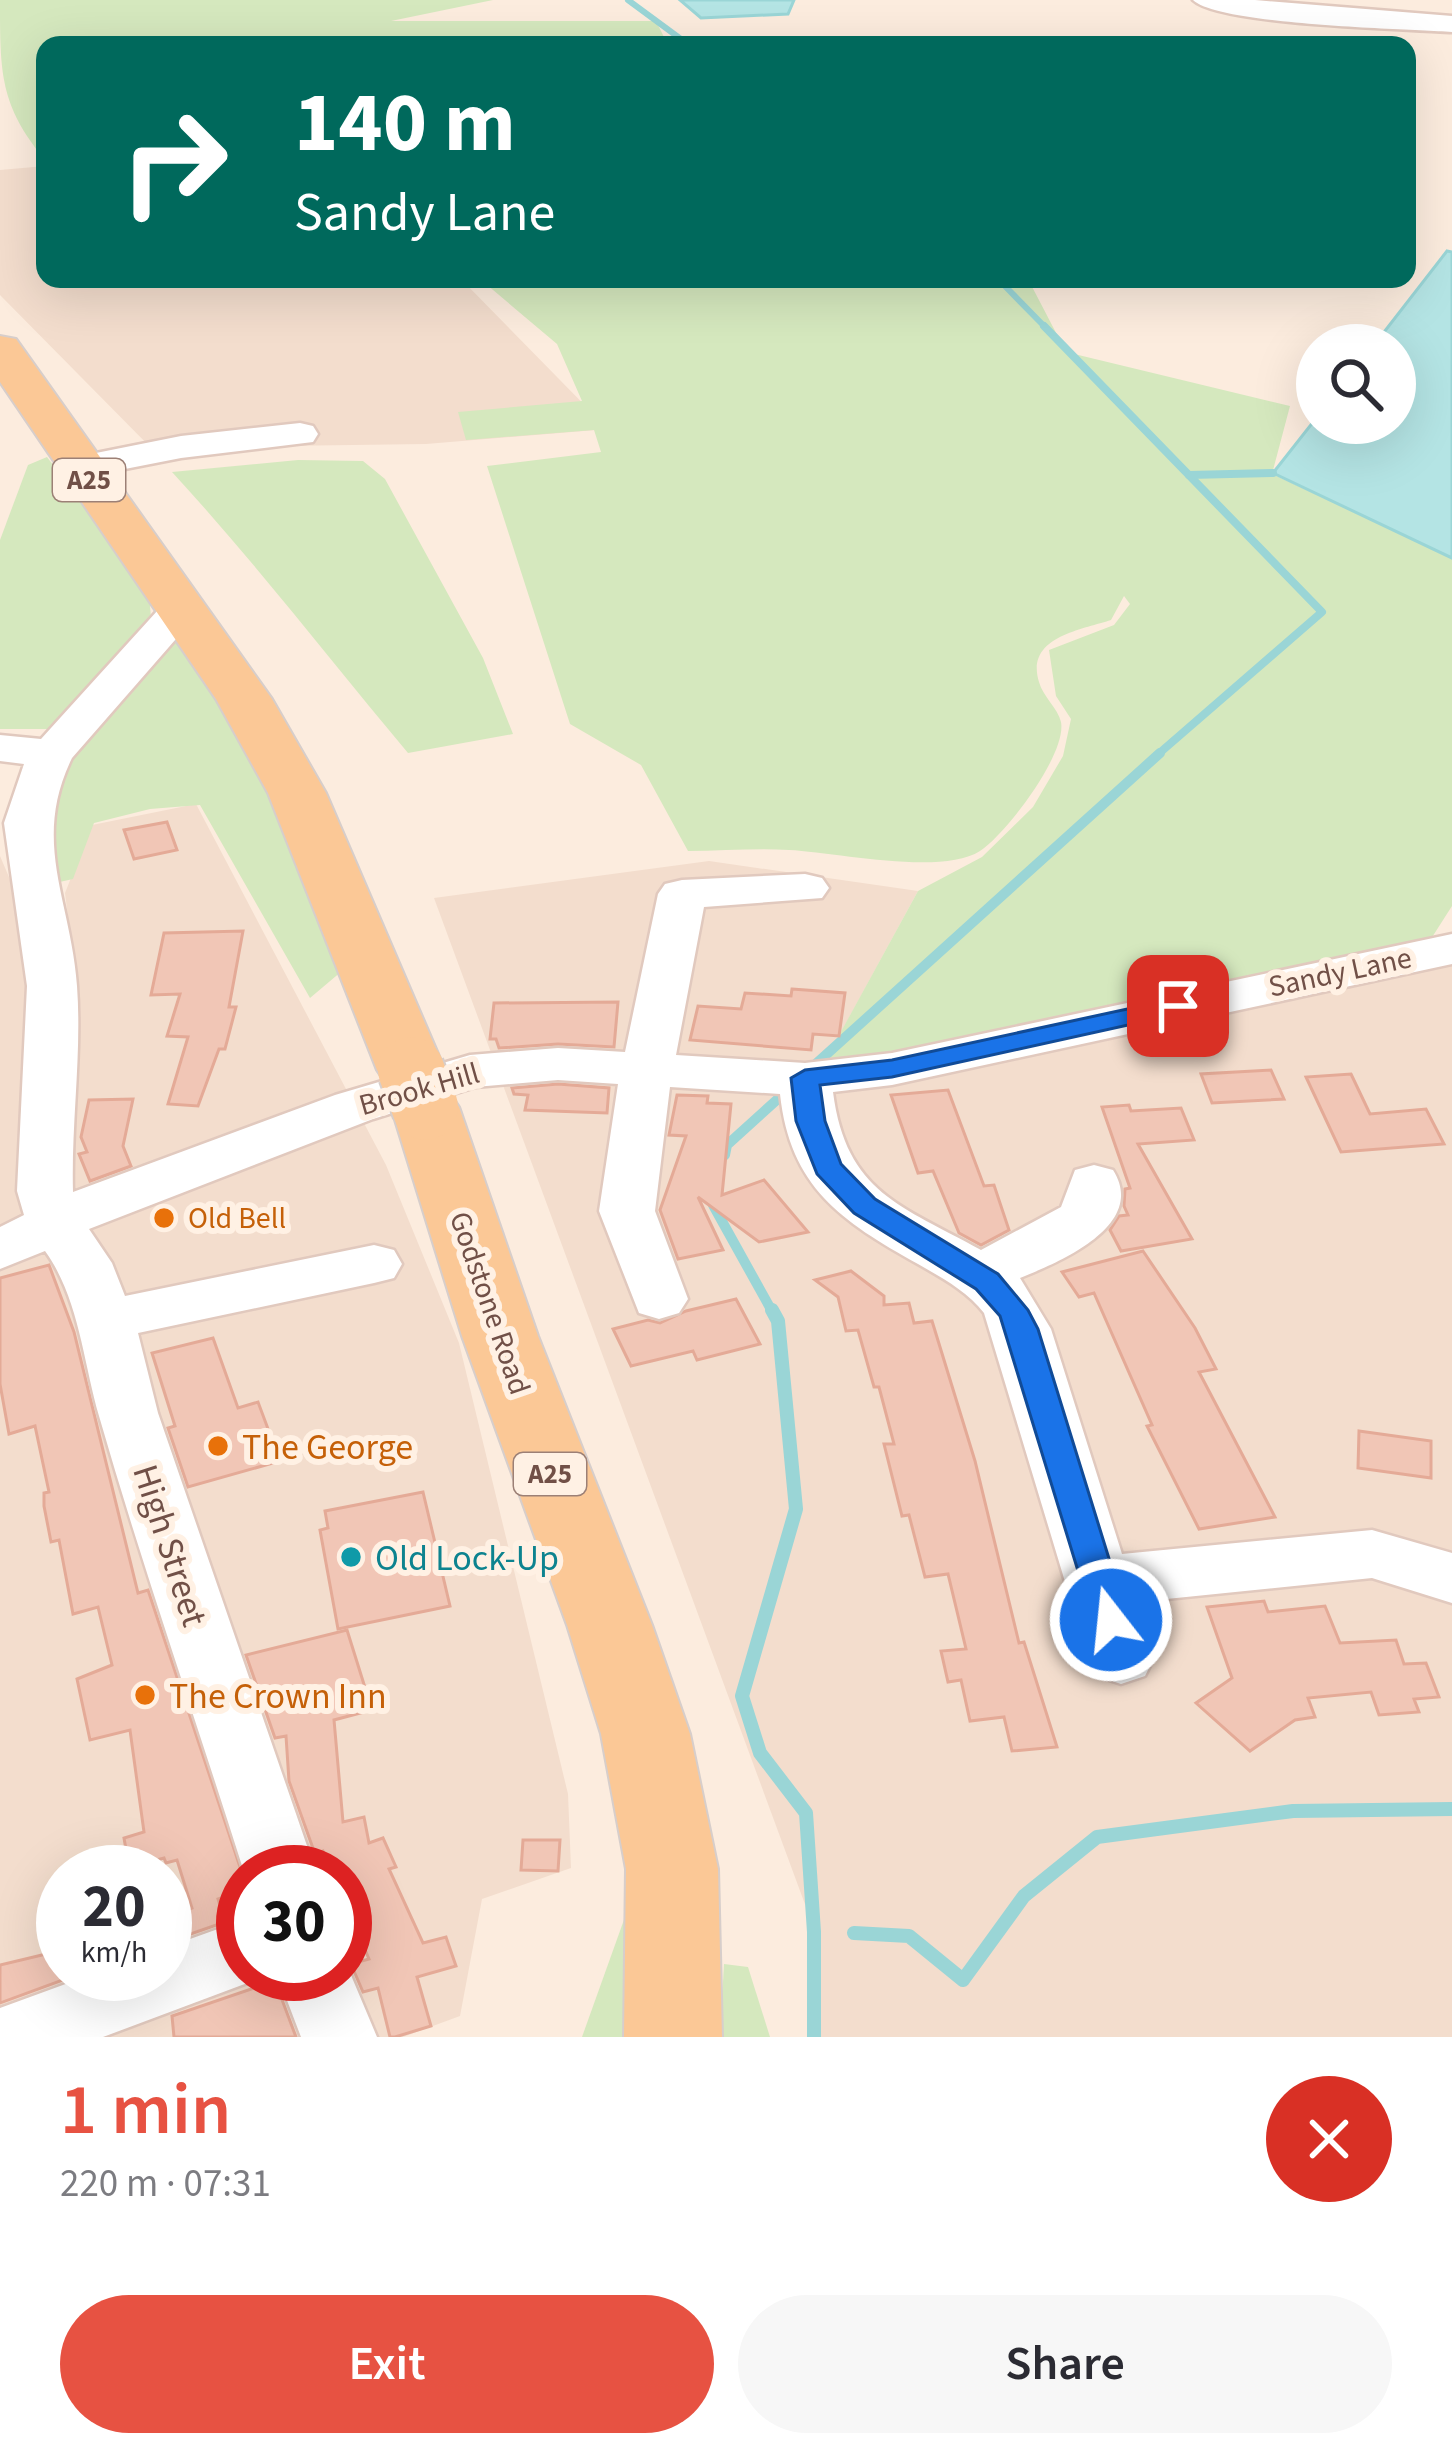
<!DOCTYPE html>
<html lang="en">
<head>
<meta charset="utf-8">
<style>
  :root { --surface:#fff; --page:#f7f7f7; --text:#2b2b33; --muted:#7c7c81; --accent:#e75242 }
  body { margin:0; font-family:"Source Sans 3",sans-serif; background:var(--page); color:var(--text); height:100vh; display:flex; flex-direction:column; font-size:45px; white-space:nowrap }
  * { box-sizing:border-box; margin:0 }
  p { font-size:39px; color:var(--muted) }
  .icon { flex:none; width:66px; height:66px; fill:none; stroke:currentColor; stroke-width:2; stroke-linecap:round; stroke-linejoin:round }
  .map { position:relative; height:2037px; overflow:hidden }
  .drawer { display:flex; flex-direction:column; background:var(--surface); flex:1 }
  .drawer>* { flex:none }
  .banner { position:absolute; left:36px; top:36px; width:1380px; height:252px; border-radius:24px; box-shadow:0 12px 48px #0002; background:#00695c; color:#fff; overflow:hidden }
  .fabs { position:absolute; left:1296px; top:324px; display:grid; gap:24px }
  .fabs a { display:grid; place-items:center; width:120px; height:120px; border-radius:50%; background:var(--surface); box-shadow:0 12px 48px #0002; font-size:60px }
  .speed { position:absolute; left:36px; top:1845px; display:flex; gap:24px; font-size:60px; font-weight:700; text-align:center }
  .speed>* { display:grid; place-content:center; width:156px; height:156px; border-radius:50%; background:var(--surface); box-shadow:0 12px 48px #0002; line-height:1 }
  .speed small { font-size:30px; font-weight:400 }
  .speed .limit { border:18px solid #d22; background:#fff; color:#111 }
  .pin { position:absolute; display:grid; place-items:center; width:102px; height:102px; color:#fff; margin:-51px; border-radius:24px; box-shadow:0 6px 18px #0006 }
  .me { position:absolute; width:132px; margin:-66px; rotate:344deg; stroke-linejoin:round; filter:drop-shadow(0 0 9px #0008) }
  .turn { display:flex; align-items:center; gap:42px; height:252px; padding:0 60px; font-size:54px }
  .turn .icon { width:156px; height:156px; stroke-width:2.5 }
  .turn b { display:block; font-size:84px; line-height:102px }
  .round { display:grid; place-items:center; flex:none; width:126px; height:126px; border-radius:63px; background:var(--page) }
  .overview { display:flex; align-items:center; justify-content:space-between; height:204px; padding:0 60px }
  h1 { font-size:72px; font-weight:600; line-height:90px; color:var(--accent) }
  .action { display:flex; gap:24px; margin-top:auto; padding:24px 60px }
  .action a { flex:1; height:138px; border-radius:72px; background:var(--accent); color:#fff; font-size:48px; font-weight:600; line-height:138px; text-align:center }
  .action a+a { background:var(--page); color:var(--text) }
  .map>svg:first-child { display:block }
  .residential { fill:#f3ddcd; fill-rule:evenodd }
  .green { fill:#d5e8be }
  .water { fill:#b4e4e4; stroke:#9ad5d6; stroke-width:3 }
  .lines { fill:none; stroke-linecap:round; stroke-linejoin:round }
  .stream-far3 { stroke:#9ad5d6; stroke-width:6 }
  .stream-far2 { stroke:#9ad5d6; stroke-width:8 }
  .stream-far1 { stroke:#9ad5d6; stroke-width:10 }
  .stream { stroke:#9ad5d6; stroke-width:14 }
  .building { fill:#f1c6b6; stroke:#e4aa97; stroke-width:3 }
  .minor-casing { stroke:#e1c9be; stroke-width:5 }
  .major-casing { stroke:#d7cecb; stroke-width:4 }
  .minor { fill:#fff; fill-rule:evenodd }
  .major { fill:#fbc896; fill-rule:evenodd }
  .major-bridge-casing { stroke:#d7cecb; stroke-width:70; stroke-linecap:butt }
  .major-bridge { stroke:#fbc896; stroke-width:66 }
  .route { fill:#1a73e8; stroke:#114b97; stroke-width:3 }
  .food-dot { fill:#e8710a; stroke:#fff1e4; stroke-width:4.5 }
  .culture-dot { fill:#0f9aa8; stroke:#fff1e4; stroke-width:4.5 }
  .labels { text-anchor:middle; stroke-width:12; stroke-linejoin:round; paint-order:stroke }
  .shield { fill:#fff1e4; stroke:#9c8076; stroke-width:3 }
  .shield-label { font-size:27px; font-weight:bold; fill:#715047 }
  .street-label { font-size:30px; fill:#715047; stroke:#fff1e4 }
  .food-label { font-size:30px; fill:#c56008; stroke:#fff1e4; text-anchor:start }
  .near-food-label { font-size:36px; fill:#c56008; stroke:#fff1e4; text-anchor:start }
  .near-street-label { font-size:36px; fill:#715047; stroke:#fff1e4 }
  .near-culture-label { font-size:36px; fill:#0d838f; stroke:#fff1e4; text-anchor:start }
</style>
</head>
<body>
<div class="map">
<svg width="1452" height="2037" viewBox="0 0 1452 2037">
  <rect width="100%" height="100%" fill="#fcecde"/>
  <g class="residential">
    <polygon points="45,166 45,279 461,279 608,429 426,444 279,446 160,457 0,295 0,170"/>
    <polygon points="196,804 386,1165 459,1343 568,1794 571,1868 482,1899 460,2016 403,2037 363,2037 345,1974 345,1872 300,1872 63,1197 75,973 65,893 92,825"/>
    <path d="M 0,856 L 20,903 L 32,1056 L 21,1220 L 64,1264 L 259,1872 L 243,1872 L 243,1974 L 291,1974 L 310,2037 L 0,2037 ZM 63,1872 L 165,1872 L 165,1974 L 63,1974 Z"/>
    <polygon points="709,861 918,891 821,1069 1452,949 1452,2037 815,2037 820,1945 434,898"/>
  </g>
  <g class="green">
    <path d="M 0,0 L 493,0 L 391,21 L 656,21 L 668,45 L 45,45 L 45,160 C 0,105 0,74 0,0 Z"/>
    <path d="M 480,279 L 1028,279 L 1066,352 L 1290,406 L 1272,474 L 1452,557 L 1452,906 L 1429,942 L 820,1070 L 918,891 L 982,857 L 1033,807 L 1063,756 L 1071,719 L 1056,696 L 1049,650 L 1114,625 L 1130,604 L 1124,596 L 1111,620 C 1081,630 1025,637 1039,682 C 1043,697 1058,708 1061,722 C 1067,754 1006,834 980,851 C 941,876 835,852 789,850 C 756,848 722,851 688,851 L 641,765 L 570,724 L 487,466 L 601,452 L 594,430 L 466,440 L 458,412 L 582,401 L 557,344 Z"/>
    <polygon points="47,457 149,592 151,619 55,729 0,729 0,540 28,465"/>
    <path d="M 298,460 L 363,461 L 385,479 L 483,658 L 513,734 L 408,753 C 329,659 255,562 172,472 Z"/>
    <path d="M 182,641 L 290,829 L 355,960 L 310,998 L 200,805 L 150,809 L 94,823 L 73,879 L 55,883 C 53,860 44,829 49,807 C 62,741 131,689 175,642 Z"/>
    <polygon points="630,1903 650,2037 582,2037"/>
    <polygon points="724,1964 748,1967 770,2037 720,2037"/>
  </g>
  <g class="water">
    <polygon points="680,0 794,0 788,14 701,18"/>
    <polygon points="1447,251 1452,252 1452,558 1273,473 1317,417 1317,423 1395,423 1395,345 1374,345"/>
  </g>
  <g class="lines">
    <g class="stream-far3">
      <polyline points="628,0 689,45"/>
      <polyline points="998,279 1047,329"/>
    </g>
    <g class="stream-far2">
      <polyline points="1044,326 1322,612 1156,756"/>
      <polyline points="1189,475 1273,473"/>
    </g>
    <g class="stream-far1">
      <polyline points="808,1071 1160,753"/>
      <polyline points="725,1155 727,1145 790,1088"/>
      <polyline points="715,1197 713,1205 773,1313"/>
    </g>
    <g class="stream">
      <polyline points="772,1310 778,1321 796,1509 742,1696 760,1753 806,1813 814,1932 814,2037"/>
      <polyline points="854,1933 909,1936 963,1980 1024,1896 1097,1837 1293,1811 1452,1809"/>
    </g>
  </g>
  <g class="building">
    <polygon points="167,822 177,850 134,859 124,830"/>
    <polygon points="243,931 229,1007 236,1007 225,1049 219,1049 198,1106 168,1104 188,1037 167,1036 180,994 151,995 164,933"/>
    <polygon points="792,989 845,993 839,1036 813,1034 811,1050 690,1040 698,1006 741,1009 745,993 791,996"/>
    <polygon points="618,1002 614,1047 558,1044 499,1048 496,1039 490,1039 494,1003"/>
    <polygon points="1271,1070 1284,1099 1212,1103 1201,1074"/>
    <polygon points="1351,1074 1370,1114 1426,1109 1444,1144 1341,1152 1306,1077"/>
    <polygon points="558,1084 609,1088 607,1113 525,1110 528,1095 514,1094 512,1088"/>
    <polygon points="948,1090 984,1186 994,1185 1009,1230 981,1245 959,1233 933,1171 918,1173 891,1095"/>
    <polygon points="677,1095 708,1096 707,1103 731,1104 722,1195 764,1180 808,1232 759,1242 698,1197 723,1250 678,1259 660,1210 686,1136 669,1135"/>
    <polygon points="133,1099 123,1146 131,1166 90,1181 79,1154 87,1152 81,1137 89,1100"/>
    <polygon points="1129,1105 1131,1111 1181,1108 1194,1140 1138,1144 1192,1239 1121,1251 1110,1230 1119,1216 1128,1215 1124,1206 1125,1189 1130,1188 1102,1107"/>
    <polygon points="1143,1251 1195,1328 1216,1369 1199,1372 1275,1517 1199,1529 1147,1426 1152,1425 1094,1293 1079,1297 1062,1272"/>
    <polygon points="49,1265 74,1332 138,1593 148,1590 243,1876 243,1891 218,1899 225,1922 165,1943 165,1918 192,1908 177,1860 166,1863 164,1858 129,1867 124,1838 144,1832 130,1730 90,1740 77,1679 112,1665 98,1607 73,1614 59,1540 51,1542 44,1506 44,1493 49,1492 35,1426 9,1434 0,1384 0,1278"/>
    <polygon points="851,1271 884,1296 884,1305 909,1303 914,1323 932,1321 975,1461 1019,1643 1024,1642 1057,1747 1012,1751 1004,1717 970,1721 961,1680 948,1682 941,1651 966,1649 948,1574 925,1577 909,1515 902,1516 884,1444 894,1444 879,1387 874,1387 858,1330 846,1331 838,1297 815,1280"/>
    <polygon points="736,1299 760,1344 697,1360 693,1351 631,1366 613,1329 648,1320 660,1323 686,1311"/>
    <polygon points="213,1338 238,1408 258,1402 280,1461 188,1487 168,1428 175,1426 152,1353"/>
    <polygon points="1359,1431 1431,1441 1431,1478 1358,1468"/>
    <polygon points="423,1492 450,1606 338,1629 320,1530 328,1528 325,1511"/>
    <polygon points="1264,1601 1268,1612 1325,1606 1340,1643 1396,1640 1404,1664 1426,1663 1439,1697 1414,1699 1419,1712 1379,1715 1371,1692 1308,1698 1315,1717 1295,1720 1250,1751 1196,1703 1232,1678 1207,1607"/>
    <polygon points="347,1630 372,1710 334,1720 343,1822 364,1817 369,1843 383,1838 396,1867 389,1869 423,1943 446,1937 456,1966 417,1977 431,2026 395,2037 390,2037 378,1988 363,1992 351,1964 369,1959 345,1903 345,1872 332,1872 323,1851 315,1854 289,1781 286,1736 275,1738 246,1655"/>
    <polygon points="523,1840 560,1840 558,1871 521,1870"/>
    <polygon points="63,1950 63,1980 0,2003 0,1965"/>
    <polygon points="275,1981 296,2037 174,2037 172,2016"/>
  </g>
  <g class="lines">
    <defs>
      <g id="minor">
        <path d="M 1193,0 L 1255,0 L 1452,16 L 1452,32 C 1406,29 1219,25 1193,0 Z"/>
        <polygon points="300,423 313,426 318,434 313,442 181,458 79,478 66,475 60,467 66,459 181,436"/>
        <path d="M 182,596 L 196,599 L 203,608 L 72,758 C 31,842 71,900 77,986 C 82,1054 71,1124 73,1192 L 335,1095 L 470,1055 L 558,1048 L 625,1052 L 658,894 L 665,884 L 682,880 L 805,874 L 822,878 L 829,888 L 822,898 L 704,907 L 676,1055 L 805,1063 L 892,1053 L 1452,934 L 1452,964 L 892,1085 L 833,1092 C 846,1193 902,1206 981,1250 L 1061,1207 L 1075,1170 L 1094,1165 L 1113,1170 C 1148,1225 1060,1262 1020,1278 L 1051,1329 L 1122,1554 L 1372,1530 L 1452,1553 L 1452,1603 L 1372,1578 L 1137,1602 L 1154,1658 L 1145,1676 L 1121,1684 L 1097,1676 L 1088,1658 L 984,1313 C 967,1291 942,1278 918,1264 C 841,1221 790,1187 780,1094 L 670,1087 L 655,1211 L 688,1299 L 679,1313 L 659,1319 L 639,1313 L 599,1211 L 618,1084 L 558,1080 L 475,1087 L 373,1119 L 89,1229 L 112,1263 L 125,1296 L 374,1245 L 394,1250 L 402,1264 L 394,1278 L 374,1283 L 138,1333 L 158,1413 L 316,1872 L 244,1872 C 196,1720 143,1569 99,1416 C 83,1361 79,1298 45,1251 L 0,1269 L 0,1227 L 24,1215 L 17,1191 L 27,986 L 4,823 L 24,764 L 0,761 L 0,735 L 41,739 L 168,599 Z"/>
        <polygon points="243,1920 243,1974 269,1975 103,2037 0,2037 0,2008 93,1974 165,1974 165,1948"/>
        <polygon points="345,1961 377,2037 301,2037 277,1974 345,1974"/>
      </g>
      <polygon id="major" points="0,336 16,339 272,699 326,793 445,1070 429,1086 449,1092 459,1107 538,1336 652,1625 690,1734 718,1869 722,2037 624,2037 626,1869 601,1734 567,1625 462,1336 391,1107 401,1092 408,1090 387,1085 377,1070 268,793 216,699 0,382"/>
    </defs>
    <use href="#minor" class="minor-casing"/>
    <use href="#major" class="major-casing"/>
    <use href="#minor" class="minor"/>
    <use href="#major" class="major"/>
    <defs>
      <polyline id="major-bridge" points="411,1070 425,1107"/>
    </defs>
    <use href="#major-bridge" class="major-bridge-casing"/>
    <use href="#major-bridge" class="major-bridge"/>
  </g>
  <polygon class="route" points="1178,998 1187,1001 1191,1006 1187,1012 892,1077 820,1085 825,1121 841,1164 875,1199 998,1274 1028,1310 1038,1329 1128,1620 1123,1629 1111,1633 1098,1629 1093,1620 1000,1316 976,1289 854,1213 817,1174 796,1121 791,1078 805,1070 892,1060"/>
  <g class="food-dot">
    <circle cx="164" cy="1218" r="12"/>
    <circle cx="218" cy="1446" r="12"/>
    <circle cx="145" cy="1695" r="12"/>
  </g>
  <circle class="culture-dot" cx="351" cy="1557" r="12"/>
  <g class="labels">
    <g class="shield">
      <rect x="53" y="459" width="72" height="42" rx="9"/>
      <rect x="514" y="1453" width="72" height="42" rx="9"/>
    </g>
    <g class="shield-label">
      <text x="89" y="489">A25</text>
      <text x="550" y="1483">A25</text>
    </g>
    <g class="street-label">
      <text transform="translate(1340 972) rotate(-12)" y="10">Sandy Lane</text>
      <text transform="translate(419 1089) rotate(-16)" y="10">Brook Hill</text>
      <text transform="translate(490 1303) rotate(71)" y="10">Godstone Road</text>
    </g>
    <g class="food-label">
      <text x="188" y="1228">Old Bell</text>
    </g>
    <g class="near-food-label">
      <text x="242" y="1459">The George</text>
      <text x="169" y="1708">The Crown Inn</text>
    </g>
    <g class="near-street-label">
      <text transform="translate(171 1545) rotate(72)" y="13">High Street</text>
    </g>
    <g class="near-culture-label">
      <text x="375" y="1570">Old Lock-Up</text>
    </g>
  </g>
</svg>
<div class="fabs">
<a><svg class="icon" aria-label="search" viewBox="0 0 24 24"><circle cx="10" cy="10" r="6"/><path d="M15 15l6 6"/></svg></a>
</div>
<div class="speed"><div>20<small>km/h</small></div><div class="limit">30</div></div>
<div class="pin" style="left:1178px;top:1006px;background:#d93025"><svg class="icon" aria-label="arrive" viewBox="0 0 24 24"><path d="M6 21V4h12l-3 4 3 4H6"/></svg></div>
<svg class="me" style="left:1111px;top:1620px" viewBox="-20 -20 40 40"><circle r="17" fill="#1a73e8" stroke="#fff" stroke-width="3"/><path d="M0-11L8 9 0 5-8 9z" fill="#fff"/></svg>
<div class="banner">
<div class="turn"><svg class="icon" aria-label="right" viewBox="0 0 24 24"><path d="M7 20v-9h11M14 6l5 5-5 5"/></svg><div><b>140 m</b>Sandy Lane</div></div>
</div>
</div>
<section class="drawer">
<div class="overview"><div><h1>1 min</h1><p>220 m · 07:31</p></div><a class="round" style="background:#d93025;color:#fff"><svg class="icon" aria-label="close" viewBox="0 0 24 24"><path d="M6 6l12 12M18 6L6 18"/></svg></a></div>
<div class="action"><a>Exit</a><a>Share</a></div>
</section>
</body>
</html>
